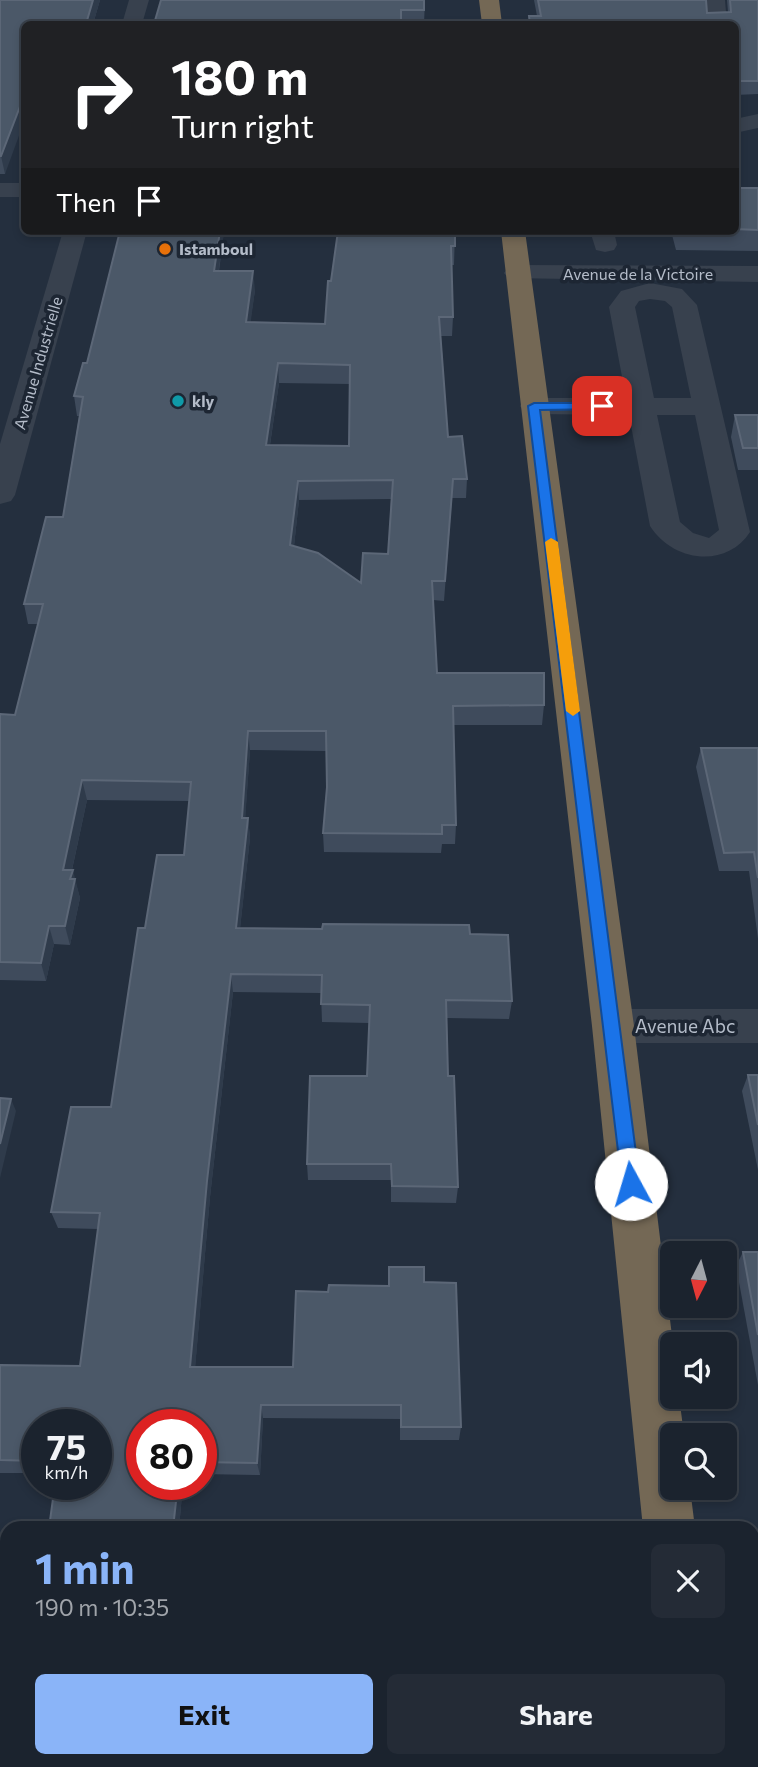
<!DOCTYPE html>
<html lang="en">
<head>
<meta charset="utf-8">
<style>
  :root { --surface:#1b232e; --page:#242b36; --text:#f1f3f6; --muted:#a0a4aa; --line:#39404a; --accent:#8ab4f8 }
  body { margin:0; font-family:Commissioner,sans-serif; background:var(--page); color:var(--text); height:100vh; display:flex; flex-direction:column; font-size:26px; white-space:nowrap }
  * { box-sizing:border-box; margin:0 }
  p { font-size:23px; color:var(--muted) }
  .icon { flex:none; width:38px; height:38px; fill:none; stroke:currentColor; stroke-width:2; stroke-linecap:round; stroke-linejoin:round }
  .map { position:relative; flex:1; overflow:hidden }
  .panel { position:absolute; left:0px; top:1521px; width:760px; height:247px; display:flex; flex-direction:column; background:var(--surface); border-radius:21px 21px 0 0; box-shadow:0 4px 10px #0003,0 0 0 2px var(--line) }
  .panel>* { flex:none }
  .banner { position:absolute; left:21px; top:21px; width:718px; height:214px; border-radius:10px; box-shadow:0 4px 10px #0003,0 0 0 2px var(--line); background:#202124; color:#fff; overflow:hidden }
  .needle { width:46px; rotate:186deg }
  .tools { position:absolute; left:660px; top:1241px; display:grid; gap:14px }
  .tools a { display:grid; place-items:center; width:77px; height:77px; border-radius:10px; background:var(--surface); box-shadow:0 4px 10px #0003,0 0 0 2px var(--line); font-size:35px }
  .speed { position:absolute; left:21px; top:1409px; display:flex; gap:14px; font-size:35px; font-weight:700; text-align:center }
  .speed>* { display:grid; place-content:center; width:91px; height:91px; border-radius:50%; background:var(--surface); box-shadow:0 4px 10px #0003,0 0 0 2px var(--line); line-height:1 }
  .speed small { font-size:18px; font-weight:400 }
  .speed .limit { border:10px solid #d22; background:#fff; color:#111 }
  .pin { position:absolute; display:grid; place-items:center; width:60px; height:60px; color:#fff; margin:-30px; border-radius:14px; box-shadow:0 4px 10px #0006 }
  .me { position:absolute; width:77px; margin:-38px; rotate:354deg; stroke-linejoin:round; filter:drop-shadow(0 0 5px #0008) }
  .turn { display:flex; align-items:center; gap:24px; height:147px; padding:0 35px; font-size:32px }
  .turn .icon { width:91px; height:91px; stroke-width:2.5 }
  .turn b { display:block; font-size:49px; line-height:60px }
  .then { display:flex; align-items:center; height:66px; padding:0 35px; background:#0003; gap:14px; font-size:26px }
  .round { display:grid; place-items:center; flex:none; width:74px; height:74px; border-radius:10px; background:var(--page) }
  .summary { display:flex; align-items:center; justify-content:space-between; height:119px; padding:0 35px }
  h1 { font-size:42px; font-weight:700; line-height:52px; color:var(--accent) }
  .button { display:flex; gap:14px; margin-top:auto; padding:14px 35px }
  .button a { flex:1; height:80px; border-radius:10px; background:var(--accent); color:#111; font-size:28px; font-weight:700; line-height:80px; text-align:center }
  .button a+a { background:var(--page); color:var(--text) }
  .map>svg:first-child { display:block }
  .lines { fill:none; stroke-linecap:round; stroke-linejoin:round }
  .minor { fill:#38414e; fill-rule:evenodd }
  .highway { fill:#746855; fill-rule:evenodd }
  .wall { fill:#3f4b5c; fill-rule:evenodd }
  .shaded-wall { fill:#2f3b4b }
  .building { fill:#4b5868; stroke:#5c6777; stroke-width:2; fill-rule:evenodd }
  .route { fill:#1a73e8; stroke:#114b97; stroke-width:2 }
  .slow { fill:#f59e0b }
  .food-dot { fill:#e8710a; stroke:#1d2633; stroke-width:2.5 }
  .culture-dot { fill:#0f9aa8; stroke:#1d2633; stroke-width:2.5 }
  .labels { text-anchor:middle; stroke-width:7; stroke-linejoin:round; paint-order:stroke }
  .far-poi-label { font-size:16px; font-weight:bold; fill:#b4bcc9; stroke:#1d2633; text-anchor:start }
  .far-street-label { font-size:16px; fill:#b4bcc9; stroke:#1d2633 }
  .street-label { font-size:19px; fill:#b4bcc9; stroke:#1d2633 }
</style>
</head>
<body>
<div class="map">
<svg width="758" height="1767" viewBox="0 0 758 1767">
  <rect width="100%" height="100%" fill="#242f3e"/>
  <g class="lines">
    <g class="minor">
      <polygon points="129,0 149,0 142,24 122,24"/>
      <polygon points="705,0 725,0 727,24 707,24"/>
      <polygon points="758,114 758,128 735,133 735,119"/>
      <rect x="0" y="183" width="24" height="14"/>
      <polygon points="63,231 87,231 15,495 11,501 0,504 0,444"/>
      <polygon points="590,231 614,231 617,245 614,250 605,252 596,250"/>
      <polygon points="517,265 758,266 758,282 508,278 504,273 508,268"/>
      <path d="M 650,283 L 682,289 L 697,305 L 750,532 C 726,569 673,562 650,526 L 629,415 L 534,414 L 524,412 L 520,406 L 524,400 L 534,398 L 626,398 L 609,307 L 621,291 ZM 650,299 L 665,301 L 672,307 L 691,398 L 654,398 L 635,307 L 639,301 ZM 657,415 L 695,415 L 719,530 L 709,538 L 693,533 L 680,522 Z"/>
      <polygon points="613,1009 758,1009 758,1043 613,1043 598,1038 592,1026 598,1014"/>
      <rect x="752" y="1537" width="6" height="54"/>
    </g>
    <g class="highway">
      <polygon points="479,0 499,0 502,24 482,24"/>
      <polygon points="501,231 525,231 634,1026 673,1344 672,1396 679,1396 684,1435 672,1435 672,1488 690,1488 695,1528 643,1528 592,1026"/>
      <polygon points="668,1760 726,1760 727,1767 669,1767"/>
    </g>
  </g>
  <g class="wall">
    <polygon points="0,0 100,0 93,24 24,24 5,174 0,174"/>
    <polygon points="425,0 424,24 154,24"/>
    <polygon points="534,0 706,0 707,13 728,12 727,0 758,0 758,94 735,95 735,24 528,24 529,16 537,16"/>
    <polygon points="735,188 758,188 758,251 676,250 671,231 735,231"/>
    <path d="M 224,231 L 219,271 L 255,290 L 250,323 L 325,324 L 331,281 L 455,231 L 454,265 L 451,265 L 453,317 L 452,336 L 441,336 L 448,437 L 467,479 L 466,498 L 452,498 L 444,601 L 433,600 L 437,673 L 544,705 L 542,725 L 453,725 L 456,825 L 455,844 L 442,844 L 441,853 L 324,852 L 323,833 L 327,787 L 326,751 L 250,750 L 245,818 L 248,818 L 250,838 L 240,928 L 470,934 L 512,1001 L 509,1019 L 447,1018 L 448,1076 L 458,1187 L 456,1203 L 391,1202 L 391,1180 L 308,1180 L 307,1164 L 367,1076 L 369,1023 L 322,1022 L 321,993 L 233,992 L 210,1197 L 195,1367 L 293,1367 L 328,1292 L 424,1282 L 461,1427 L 459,1440 L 400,1440 L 400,1419 L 263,1418 L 260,1475 L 201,1474 L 201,1424 L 142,1424 L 183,1484 L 179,1528 L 49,1528 L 96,1484 L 37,1424 L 37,1473 L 0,1473 L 0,1365 L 80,1366 L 98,1229 L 58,1228 L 51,1212 L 111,1107 L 145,928 L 184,855 L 189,801 L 87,800 L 72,870 L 80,898 L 70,945 L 54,944 L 46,981 L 0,980 L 0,714 L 15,715 L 38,624 L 28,624 L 24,604 L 63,517 L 79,416 L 77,416 L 74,396 L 87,363 ZM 279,383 L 350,384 L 349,446 L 270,445 ZM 391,499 L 388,554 L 361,583 L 294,546 L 299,500 Z"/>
    <polygon points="735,415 758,415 758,470 738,470 731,437"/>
    <polygon points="701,748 758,748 758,939 749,871 719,871 696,767"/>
    <polygon points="748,1075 758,1075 758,1170 742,1091"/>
    <polygon points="743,1252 758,1252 758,1385 736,1266"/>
  </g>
  <g class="shaded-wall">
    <polygon points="93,0 100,0 93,24 86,24"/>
    <polygon points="24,96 24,122 5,174 1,156"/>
    <polygon points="220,231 224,231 216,290 214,271"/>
    <polygon points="253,271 255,290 248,342 246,322"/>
    <polygon points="278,363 279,383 267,464 266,445"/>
    <polygon points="298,481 299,500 292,565 290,545"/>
    <polygon points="248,731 250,750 244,837 242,818"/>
    <polygon points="82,780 87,800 68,888 63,870"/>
    <polygon points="248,818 250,838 238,947 236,928"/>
    <polygon points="73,870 80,898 70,945 65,926 70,879"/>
    <polygon points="49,926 54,944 46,981 41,963"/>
    <polygon points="231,974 233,992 210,1197 194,1381 190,1367 207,1181"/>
    <polygon points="11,1099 16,1111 0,1178 0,1144"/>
    <polygon points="261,1405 263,1418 260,1475 257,1463"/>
    <polygon points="178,1484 183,1484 179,1528 173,1528"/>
    <rect x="150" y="1760" width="6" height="7"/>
  </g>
  <g class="building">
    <polygon points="0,0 93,0 86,24 24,24 24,96 1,156 0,156"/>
    <polygon points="161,0 424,0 424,10 401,10 401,24 154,24"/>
    <polygon points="538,0 706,0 707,13 731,12 730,0 758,0 758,81 735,81 735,24 530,24 529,16 541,16"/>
    <polygon points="735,188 758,188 758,230 735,229"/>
    <path d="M 120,231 L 220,231 L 214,271 L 253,271 L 246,322 L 325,324 L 328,281 L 331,281 L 338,231 L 455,231 L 455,246 L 451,246 L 453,317 L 439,317 L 448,437 L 462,436 L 467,479 L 453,479 L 445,581 L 432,581 L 437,673 L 544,673 L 544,705 L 453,706 L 456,825 L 442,825 L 442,834 L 323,833 L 327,787 L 326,731 L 248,731 L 242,818 L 248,818 L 236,928 L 322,929 L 323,924 L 469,925 L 470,934 L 508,935 L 512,1001 L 446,1000 L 448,1076 L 454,1076 L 458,1187 L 392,1186 L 391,1164 L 307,1164 L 310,1076 L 367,1076 L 370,1005 L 321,1004 L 322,975 L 231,974 L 207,1181 L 190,1367 L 293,1367 L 296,1291 L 328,1292 L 329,1285 L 389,1286 L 389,1267 L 424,1267 L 424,1282 L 456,1283 L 461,1427 L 401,1427 L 401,1405 L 261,1405 L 257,1463 L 201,1462 L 201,1424 L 142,1424 L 142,1484 L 178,1484 L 173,1528 L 49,1528 L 55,1484 L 96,1484 L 96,1424 L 37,1424 L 37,1461 L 0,1460 L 0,1365 L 80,1366 L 100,1213 L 51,1212 L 71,1107 L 111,1107 L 138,928 L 145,928 L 157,855 L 184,855 L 191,782 L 82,780 L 63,870 L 73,870 L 70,879 L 75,879 L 65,926 L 49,926 L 41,963 L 0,962 L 0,714 L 15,715 L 43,604 L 24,604 L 46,517 L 63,517 L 83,397 L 74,396 L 83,363 L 87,363 ZM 278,363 L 350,365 L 349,446 L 266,445 ZM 393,480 L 388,554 L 363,553 L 361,583 L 318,553 L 290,545 L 298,481 Z"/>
    <polygon points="735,415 758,415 758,448 743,448"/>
    <polygon points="701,748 758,748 758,878 754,852 724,853"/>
    <polygon points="748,1075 758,1075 758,1125"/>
    <polygon points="0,1098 11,1099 0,1144"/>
    <polygon points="743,1252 758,1252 758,1335"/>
    <polygon points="108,1760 150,1760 150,1767 107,1767"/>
  </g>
  <polygon class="route" points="602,403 606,404 606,409 540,410 640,1184 637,1190 631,1193 624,1190 622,1184 528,406 534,403"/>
  <polygon class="slow" points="551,538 558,542 580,711 573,716 566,711 545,542"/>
  <circle class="food-dot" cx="165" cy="249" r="7"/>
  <circle class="culture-dot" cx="178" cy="401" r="7"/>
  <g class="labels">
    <g class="far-poi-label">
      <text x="179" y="255">Istamboul</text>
      <text x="192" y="407">kly</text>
    </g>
    <g class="far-street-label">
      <text x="638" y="280">Avenue de la Victoire</text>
      <text transform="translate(38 363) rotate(-74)" y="6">Avenue Industrielle</text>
    </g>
    <g class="street-label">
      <text x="685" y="1033">Avenue Abc</text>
    </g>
  </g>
</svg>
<div class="tools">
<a><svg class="needle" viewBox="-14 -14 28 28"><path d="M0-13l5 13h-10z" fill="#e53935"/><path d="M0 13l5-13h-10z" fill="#a0a4aa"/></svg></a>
<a><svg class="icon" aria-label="sound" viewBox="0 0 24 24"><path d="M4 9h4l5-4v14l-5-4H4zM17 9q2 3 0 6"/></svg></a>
<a><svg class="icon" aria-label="search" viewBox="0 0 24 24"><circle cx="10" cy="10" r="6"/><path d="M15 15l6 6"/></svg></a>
</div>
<div class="speed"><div>75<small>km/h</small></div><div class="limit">80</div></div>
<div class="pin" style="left:602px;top:406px;background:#d93025"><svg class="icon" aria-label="arrive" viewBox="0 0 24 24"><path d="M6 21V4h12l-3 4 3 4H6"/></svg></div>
<svg class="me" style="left:631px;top:1184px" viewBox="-20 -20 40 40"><circle r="19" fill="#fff"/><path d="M0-13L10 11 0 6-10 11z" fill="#1a73e8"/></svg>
<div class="banner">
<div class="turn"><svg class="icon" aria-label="right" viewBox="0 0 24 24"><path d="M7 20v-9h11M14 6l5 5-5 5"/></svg><div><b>180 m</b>Turn right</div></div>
<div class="then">Then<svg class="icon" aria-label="arrive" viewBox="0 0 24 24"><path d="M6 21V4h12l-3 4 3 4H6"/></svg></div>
</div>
<section class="panel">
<div class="summary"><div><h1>1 min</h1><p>190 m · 10:35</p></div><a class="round"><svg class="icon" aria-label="close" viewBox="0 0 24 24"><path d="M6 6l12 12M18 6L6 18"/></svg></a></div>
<div class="button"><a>Exit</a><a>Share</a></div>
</section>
</div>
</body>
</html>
